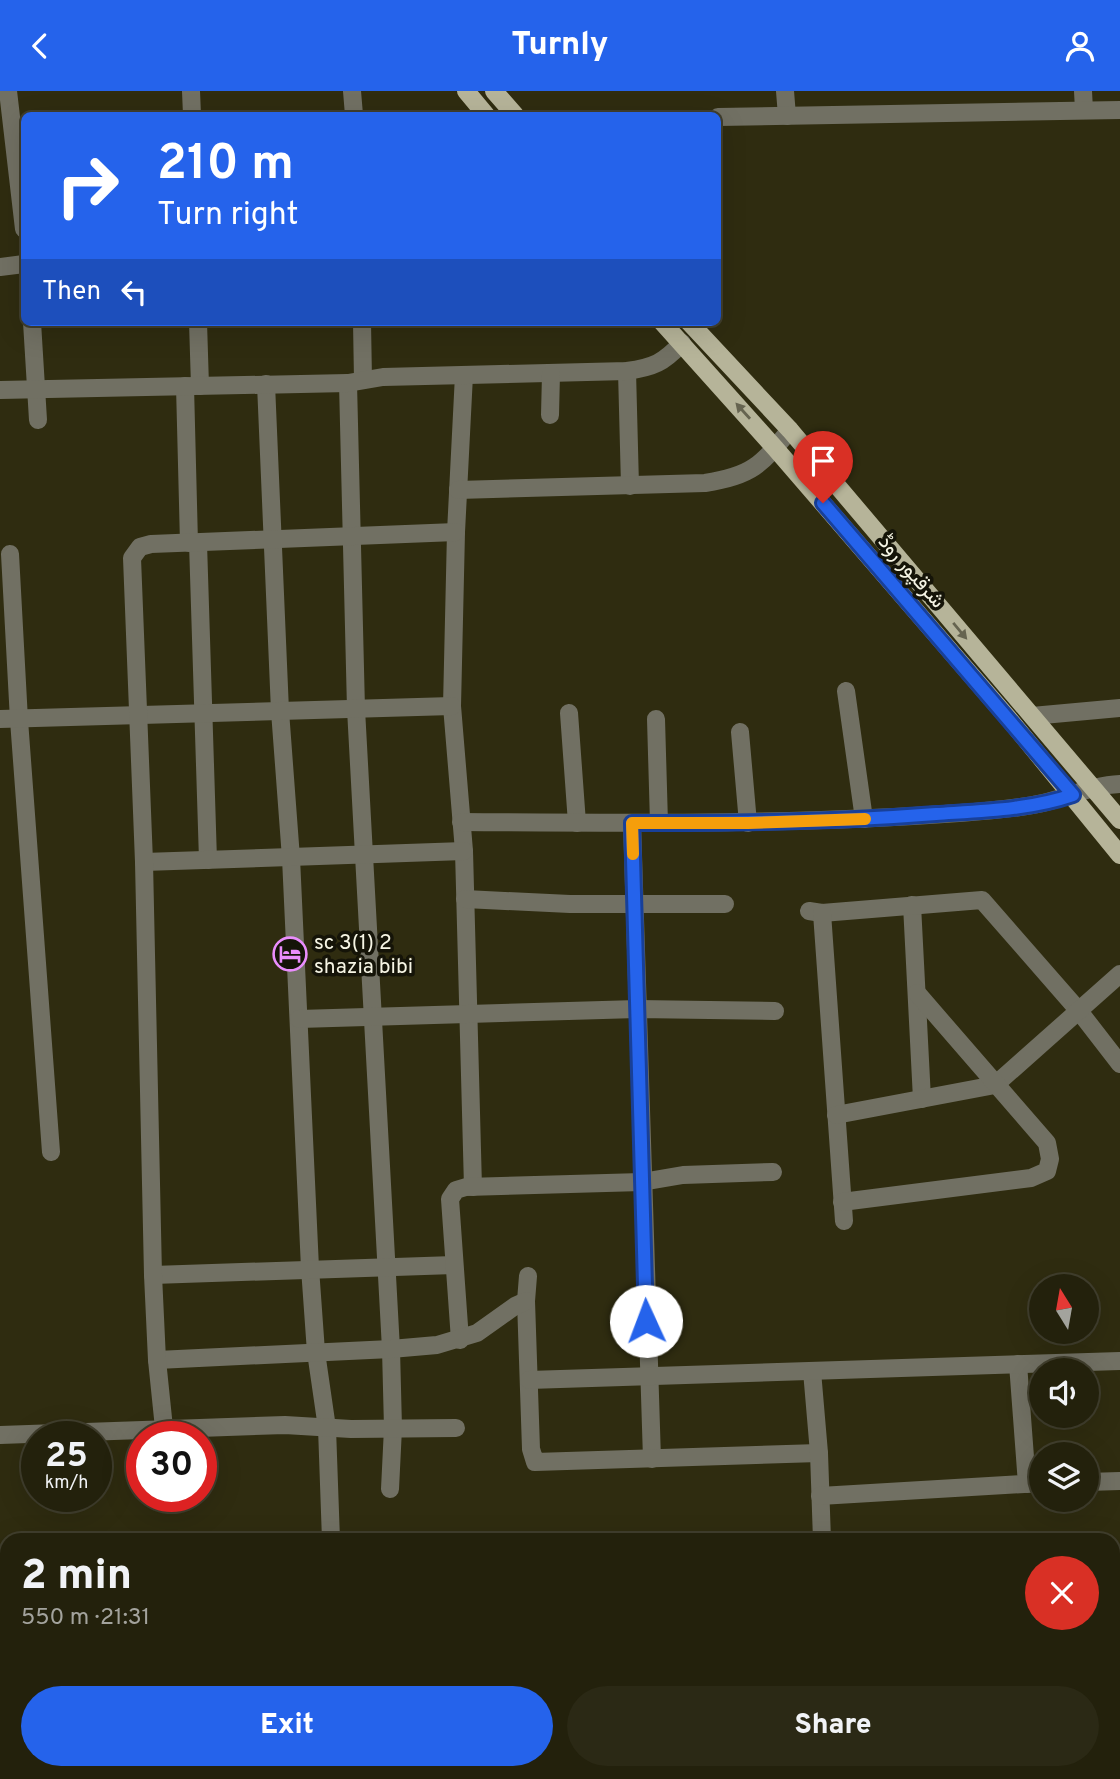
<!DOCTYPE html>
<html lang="en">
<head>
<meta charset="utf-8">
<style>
  :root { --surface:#23210c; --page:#2b2915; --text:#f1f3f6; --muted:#a3a39d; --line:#403e2d; --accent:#2563eb }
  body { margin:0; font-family:Overpass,Vazirmatn,sans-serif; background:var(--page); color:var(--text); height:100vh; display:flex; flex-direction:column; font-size:26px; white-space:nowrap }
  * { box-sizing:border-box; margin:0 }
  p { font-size:23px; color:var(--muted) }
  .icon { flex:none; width:38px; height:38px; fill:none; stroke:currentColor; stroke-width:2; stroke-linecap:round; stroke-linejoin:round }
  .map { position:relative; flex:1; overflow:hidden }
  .sheet { position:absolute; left:0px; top:1442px; width:1120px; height:247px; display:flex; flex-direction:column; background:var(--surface); border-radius:21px 21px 0 0; box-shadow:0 7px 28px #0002,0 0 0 2px var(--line) }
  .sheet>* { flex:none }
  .hud { position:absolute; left:21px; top:21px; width:700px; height:214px; border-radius:10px; box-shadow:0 7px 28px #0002,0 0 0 2px var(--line); background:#2563eb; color:#fff; overflow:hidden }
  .needle { width:46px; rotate:349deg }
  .controls { position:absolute; left:1029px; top:1183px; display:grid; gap:14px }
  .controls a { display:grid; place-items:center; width:70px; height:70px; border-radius:50%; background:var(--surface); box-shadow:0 7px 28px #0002,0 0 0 2px var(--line); font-size:35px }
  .speed { position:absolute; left:21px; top:1330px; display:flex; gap:14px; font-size:35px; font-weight:700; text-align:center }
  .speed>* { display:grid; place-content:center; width:91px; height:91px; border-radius:50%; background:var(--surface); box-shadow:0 7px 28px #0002,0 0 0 2px var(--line); line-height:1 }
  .speed small { font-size:18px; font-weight:400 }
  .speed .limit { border:10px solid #d22; background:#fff; color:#111 }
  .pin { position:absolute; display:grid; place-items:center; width:60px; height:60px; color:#fff; margin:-72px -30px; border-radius:50% 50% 50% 0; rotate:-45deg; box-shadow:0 0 7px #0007 }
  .pin .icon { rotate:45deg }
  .me { position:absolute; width:77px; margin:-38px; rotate:358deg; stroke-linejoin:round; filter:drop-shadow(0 0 5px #0008) }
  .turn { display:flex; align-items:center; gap:24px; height:147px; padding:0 21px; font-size:32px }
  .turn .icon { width:91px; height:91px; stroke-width:2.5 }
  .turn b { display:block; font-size:49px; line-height:60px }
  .then { display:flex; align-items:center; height:66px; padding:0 21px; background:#0003; gap:14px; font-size:26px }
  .round { display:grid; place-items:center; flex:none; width:74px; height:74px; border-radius:37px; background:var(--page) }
  .summary { display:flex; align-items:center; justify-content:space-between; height:119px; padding:0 21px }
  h1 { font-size:42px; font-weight:800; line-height:52px }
  .primary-button { display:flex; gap:14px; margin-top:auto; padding:14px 21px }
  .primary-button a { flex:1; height:80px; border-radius:42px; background:var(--accent); color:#fff; font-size:28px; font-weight:800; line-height:80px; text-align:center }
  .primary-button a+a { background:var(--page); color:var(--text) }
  header { display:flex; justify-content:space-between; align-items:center; height:91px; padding:0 21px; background:var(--accent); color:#fff; font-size:32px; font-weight:800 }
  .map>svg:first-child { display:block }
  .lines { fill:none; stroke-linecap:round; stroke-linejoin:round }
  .minor { stroke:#717063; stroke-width:18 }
  .primary { stroke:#b6b499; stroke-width:18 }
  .oneway { fill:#666450 }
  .route-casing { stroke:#184099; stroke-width:18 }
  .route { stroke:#2563eb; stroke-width:12 }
  .slow { stroke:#f59e0b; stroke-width:12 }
  .labels { text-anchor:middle; stroke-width:7; stroke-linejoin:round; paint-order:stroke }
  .street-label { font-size:21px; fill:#f6f5e4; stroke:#151408 }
  .poi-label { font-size:21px; fill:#f6f5e4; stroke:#151408; text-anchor:start }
</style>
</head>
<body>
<header><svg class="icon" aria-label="back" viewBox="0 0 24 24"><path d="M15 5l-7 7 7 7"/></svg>Turnly<svg class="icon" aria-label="person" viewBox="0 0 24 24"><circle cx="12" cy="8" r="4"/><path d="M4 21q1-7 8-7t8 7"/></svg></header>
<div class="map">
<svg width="1120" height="1688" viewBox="0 0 1120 1688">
  <rect width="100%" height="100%" fill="#2f2c10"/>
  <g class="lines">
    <g class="minor">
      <polyline points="8,0 24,138"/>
      <polyline points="191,0 192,24"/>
      <polyline points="352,0 354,24"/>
      <polyline points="785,0 787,25"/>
      <polyline points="1083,0 1084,19"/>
      <polyline points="718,26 1120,19"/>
      <polyline points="0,176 24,173"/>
      <polyline points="32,231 38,329"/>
      <polyline points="198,231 200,295"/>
      <polyline points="362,231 363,289"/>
      <polyline points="627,280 630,395"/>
      <polyline points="464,284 456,441 452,615 464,760 473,1096"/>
      <polyline points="348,292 356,618 391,1258 393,1337 390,1398"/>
      <polyline points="266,293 280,620 291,767 310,1177 316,1261 327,1337 331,1449"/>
      <polyline points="185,295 189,452"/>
      <path d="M 0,299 L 348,292 L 383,286 L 627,280 C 654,276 663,272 682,252"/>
      <polyline points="550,324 551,283"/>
      <path d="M 458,399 L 705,392 C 752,385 761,374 790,339"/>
      <polyline points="198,452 208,769"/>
      <polyline points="10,463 19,629 51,1061"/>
      <polyline points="846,600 864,728"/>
      <polyline points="569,622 577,732"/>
      <polyline points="1032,625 1120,617"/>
      <polyline points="0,628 452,615"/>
      <polyline points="656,628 659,732"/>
      <polyline points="740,641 748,732"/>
      <path d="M 461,731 C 628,732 793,734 959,722 C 987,720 1016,718 1043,712 C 1069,706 1093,694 1120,693"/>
      <polyline points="632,732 652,1368"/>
      <polyline points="144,771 464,760"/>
      <polyline points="465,808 570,813 725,813"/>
      <polyline points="912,814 922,1008"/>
      <polyline points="809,820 822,822 982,809 1079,920 1120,973"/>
      <polyline points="822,822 844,1130"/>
      <polyline points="299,928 637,918 775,920"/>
      <polyline points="836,1024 995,994 1120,883"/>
      <polyline points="842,1111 1031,1087 1047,1080 1050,1068 1047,1052 917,902"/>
      <polyline points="153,1184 454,1174"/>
      <polyline points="528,1185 526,1210 531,1358 535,1371 819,1362"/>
      <polyline points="460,1249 450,1108 456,1099 466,1096 642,1091 683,1084 773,1081"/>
      <polyline points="157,1269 391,1258 437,1254 477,1242 515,1215 526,1210"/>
      <polyline points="1018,1273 1027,1393"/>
      <polyline points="812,1280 819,1362 822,1449"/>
      <polyline points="529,1289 1120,1270"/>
      <polyline points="164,1337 157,1269 153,1184 144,771 132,467 140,456 151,453 456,441"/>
      <polyline points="0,1344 285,1334 351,1338 456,1337"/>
      <polyline points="1087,1391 1120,1390"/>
      <polyline points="820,1405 1041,1392"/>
      <polyline points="829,1688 829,1682"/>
    </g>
    <g class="primary">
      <polyline points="466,0 486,24"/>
      <polyline points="494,0 515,24"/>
      <polyline points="662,231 775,357 1009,628 1120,764"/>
      <polyline points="689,231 790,339 1120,729"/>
    </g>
  </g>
  <defs><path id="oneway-solid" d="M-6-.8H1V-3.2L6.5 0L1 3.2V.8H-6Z" transform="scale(1.75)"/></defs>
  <g class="oneway">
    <use href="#oneway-solid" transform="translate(743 320) rotate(-132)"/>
    <use href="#oneway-solid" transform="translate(960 540) rotate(50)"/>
  </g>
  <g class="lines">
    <defs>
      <path id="route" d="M 646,1230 L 632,732 C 734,732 834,731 936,723 C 981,720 1029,719 1073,704 L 823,412"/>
    </defs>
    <use href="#route" class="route-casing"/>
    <use href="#route" class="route"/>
    <polyline class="slow" points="633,763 632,732 748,732 865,728"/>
  </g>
  <defs>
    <symbol id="hotel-ring" viewBox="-11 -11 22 22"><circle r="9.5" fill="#151408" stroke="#ea8dfd" stroke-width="1.5"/><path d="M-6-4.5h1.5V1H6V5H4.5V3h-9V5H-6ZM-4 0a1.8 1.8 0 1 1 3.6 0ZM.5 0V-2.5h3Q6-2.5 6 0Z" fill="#ea8dfd"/></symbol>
  </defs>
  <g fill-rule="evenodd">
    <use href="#hotel-ring" x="271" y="844" width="38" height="38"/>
  </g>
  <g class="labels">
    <g class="street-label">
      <text transform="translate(912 480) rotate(49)" y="7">شرقپور روڈ</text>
    </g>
    <g class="poi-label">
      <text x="314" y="858">sc 3(1) 2<tspan x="314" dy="24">shazia bibi</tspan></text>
    </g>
  </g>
</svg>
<div class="controls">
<a><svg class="needle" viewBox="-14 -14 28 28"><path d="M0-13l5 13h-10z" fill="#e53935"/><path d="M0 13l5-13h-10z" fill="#a3a39d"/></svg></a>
<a><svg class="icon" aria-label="sound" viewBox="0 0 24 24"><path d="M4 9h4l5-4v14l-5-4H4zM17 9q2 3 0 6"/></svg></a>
<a><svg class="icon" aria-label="layers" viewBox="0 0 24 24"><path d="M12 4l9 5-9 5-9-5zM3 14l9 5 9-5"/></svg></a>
</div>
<div class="speed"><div>25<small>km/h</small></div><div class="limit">30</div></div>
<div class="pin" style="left:823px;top:412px;background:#d93025"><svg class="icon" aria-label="arrive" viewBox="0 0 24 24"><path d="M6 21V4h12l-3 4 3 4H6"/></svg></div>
<svg class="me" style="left:646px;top:1230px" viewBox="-20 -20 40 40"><circle r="19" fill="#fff"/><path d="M0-13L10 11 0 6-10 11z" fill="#2563eb"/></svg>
<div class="hud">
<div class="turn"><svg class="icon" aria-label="right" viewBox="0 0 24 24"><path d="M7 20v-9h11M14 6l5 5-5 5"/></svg><div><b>210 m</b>Turn right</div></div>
<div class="then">Then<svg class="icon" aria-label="left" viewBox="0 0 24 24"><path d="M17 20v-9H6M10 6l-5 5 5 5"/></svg></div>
</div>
<section class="sheet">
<div class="summary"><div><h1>2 min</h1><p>550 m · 21:31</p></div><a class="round" style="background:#d93025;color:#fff"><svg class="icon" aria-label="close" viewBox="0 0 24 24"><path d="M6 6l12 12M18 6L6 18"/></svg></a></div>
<div class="primary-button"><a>Exit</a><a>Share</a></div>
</section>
</div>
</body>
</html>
